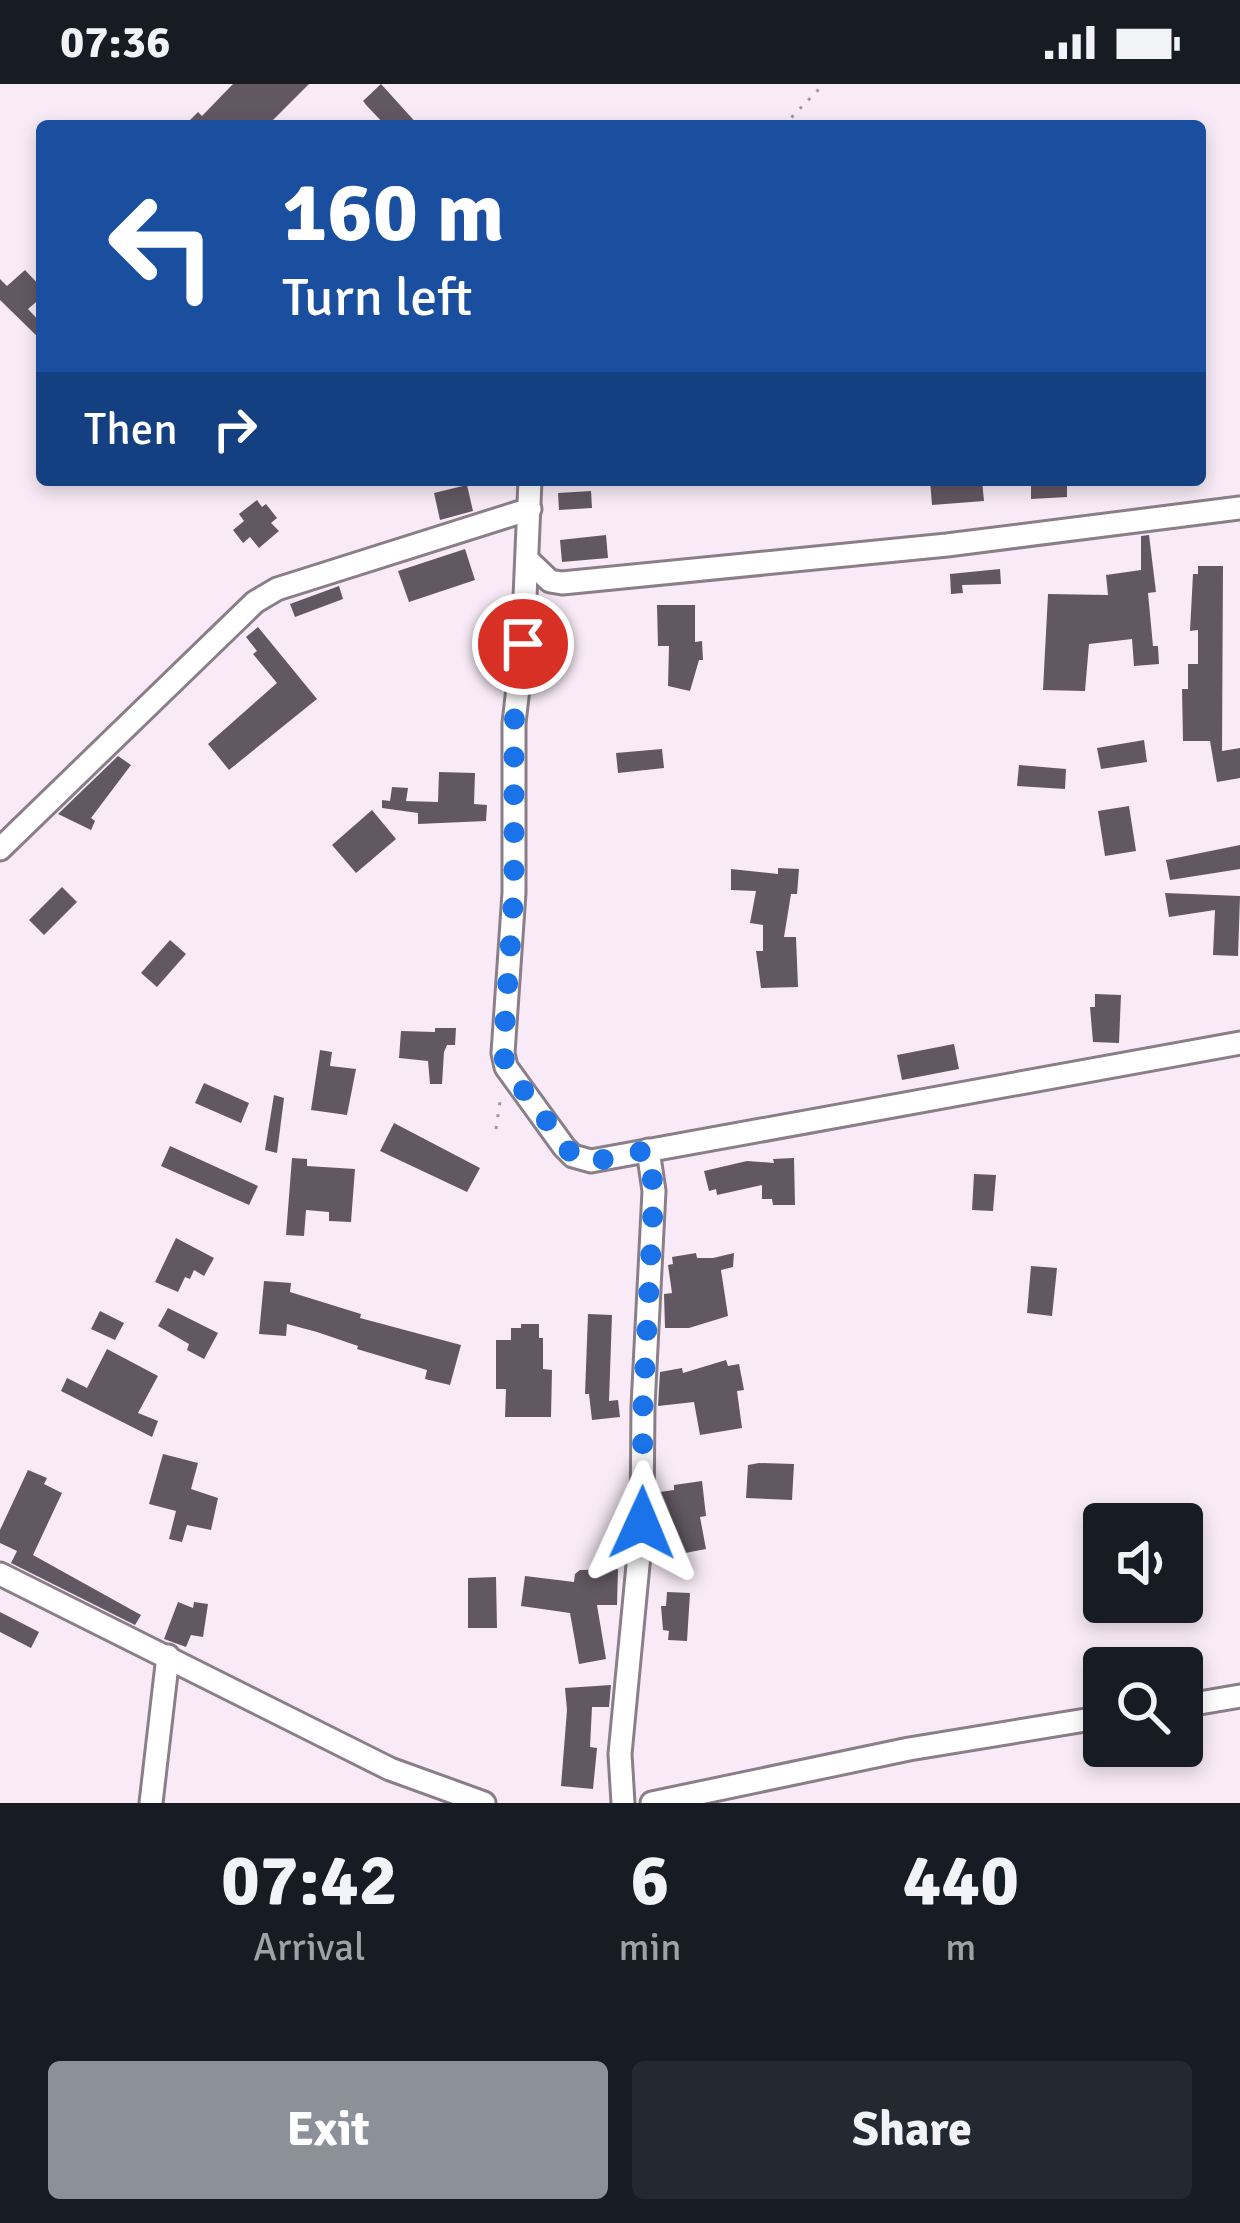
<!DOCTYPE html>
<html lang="en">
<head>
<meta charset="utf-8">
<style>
  :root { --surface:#171b24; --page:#242831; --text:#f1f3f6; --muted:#9ea1a6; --accent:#8c9099 }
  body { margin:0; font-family:Signika,sans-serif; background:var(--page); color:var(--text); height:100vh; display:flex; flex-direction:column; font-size:45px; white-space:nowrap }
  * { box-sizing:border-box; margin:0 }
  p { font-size:39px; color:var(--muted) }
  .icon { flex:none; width:66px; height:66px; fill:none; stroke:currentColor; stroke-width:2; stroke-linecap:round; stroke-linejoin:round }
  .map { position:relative; height:1719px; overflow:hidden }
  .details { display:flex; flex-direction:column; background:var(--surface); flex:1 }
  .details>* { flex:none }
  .banner { position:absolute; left:36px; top:36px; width:1170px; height:366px; border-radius:12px; box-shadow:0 6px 18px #0003; background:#1a4fa0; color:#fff; overflow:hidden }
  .controls { position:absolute; left:1083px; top:1419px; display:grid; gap:24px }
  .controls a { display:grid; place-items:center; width:120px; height:120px; border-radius:12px; background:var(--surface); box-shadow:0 6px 18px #0003; font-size:60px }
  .pin { position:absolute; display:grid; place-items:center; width:102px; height:102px; color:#fff; margin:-51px; border:6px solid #fff; border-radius:50%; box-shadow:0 3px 12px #0007 }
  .me { position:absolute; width:132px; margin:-66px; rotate:1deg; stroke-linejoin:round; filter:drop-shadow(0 0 9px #0008) }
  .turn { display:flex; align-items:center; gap:42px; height:252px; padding:0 48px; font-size:54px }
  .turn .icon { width:156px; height:156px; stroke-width:2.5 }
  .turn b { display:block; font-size:84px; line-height:102px }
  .then { display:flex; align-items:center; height:114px; padding:0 48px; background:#0003; gap:24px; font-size:45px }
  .eta { display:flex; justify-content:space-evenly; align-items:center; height:204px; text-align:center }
  .eta b { font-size:72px; font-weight:700; line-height:84px }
  .action { display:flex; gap:24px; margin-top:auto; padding:24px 48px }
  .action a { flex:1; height:138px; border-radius:12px; background:var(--accent); color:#fff; font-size:48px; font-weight:700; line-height:138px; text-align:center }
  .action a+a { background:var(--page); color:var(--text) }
  .status { display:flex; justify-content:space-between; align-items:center; height:84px; padding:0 60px; background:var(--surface); direction:ltr }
  .status svg { height:33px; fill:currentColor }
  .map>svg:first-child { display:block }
  .building { fill:#625863 }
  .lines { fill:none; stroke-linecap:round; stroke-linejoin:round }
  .minor-casing { stroke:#8a7e88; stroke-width:27 }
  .path { stroke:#a197a0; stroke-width:3; stroke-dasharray:3 9; stroke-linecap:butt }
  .minor { stroke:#fff; stroke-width:21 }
  .route { stroke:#1a73e8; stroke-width:21; stroke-dasharray:0 37.8 }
</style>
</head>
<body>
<div class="status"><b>07:36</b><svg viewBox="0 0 49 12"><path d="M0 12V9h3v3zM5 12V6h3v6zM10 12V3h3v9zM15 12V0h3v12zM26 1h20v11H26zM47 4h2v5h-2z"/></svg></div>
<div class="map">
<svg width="1240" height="1719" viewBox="0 0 1240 1719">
  <rect width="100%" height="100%" fill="#f8ebf7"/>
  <g class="building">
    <polygon points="233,0 309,0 267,42 184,42 198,28 202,32"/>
    <polygon points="381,0 419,42 386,42 367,22 363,17"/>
    <polygon points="25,186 42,204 42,213 28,225 42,240 42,257 0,216 0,195 7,202"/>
    <polygon points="930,396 982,396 984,417 932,421"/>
    <polygon points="1031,396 1067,396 1067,413 1031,415"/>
    <polygon points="467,401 473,427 440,436 434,409"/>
    <polygon points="591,407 592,424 559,426 558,409"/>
    <polygon points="257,416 262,423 266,420 277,434 271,439 279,447 259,464 250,453 243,459 233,446 244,437 239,430"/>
    <polygon points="606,451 608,474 562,478 560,456"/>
    <polygon points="1149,451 1156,508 1148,509 1153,562 1158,562 1159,580 1134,582 1132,555 1089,560 1085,607 1043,606 1048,510 1108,511 1106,491 1141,486 1141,452"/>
    <polygon points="465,465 475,496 409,518 398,487"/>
    <polygon points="1198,482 1223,482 1222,667 1240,664 1240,694 1217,698 1210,657 1183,657 1182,605 1188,605 1188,580 1198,580 1198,546 1190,547 1193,490 1198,490"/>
    <polygon points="1000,485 1001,500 962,501 963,509 951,510 950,490"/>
    <polygon points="339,502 343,515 295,533 290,520"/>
    <polygon points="657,521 695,521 695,558 702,557 703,576 699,576 690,607 668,602 669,562 658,562"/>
    <polygon points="258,543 317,615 229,686 208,660 277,599 253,570 257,567 246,553"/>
    <polygon points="1144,656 1147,678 1101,685 1097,664"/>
    <polygon points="662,665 664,684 618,689 616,669"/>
    <polygon points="118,672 131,681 91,734 95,737 91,746 58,730"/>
    <polygon points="1019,681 1066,685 1065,705 1017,702"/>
    <polygon points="439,688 475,689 474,720 487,721 486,737 418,740 418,729 382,724 382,716 390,717 392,703 408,704 406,717 438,718"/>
    <polygon points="1129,722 1136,767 1105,772 1098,727"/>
    <polygon points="372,726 396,755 356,789 332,761"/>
    <polygon points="1240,761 1240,785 1170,796 1166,776"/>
    <polygon points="778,784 799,785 797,810 791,810 784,853 796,853 798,903 761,904 756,867 763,867 763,841 750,839 756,807 731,806 731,785 778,790"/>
    <polygon points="62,803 77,818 44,851 29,836"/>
    <polygon points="1165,809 1240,812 1238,872 1213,871 1215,826 1169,833"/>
    <polygon points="170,856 186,870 157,903 141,889"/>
    <polygon points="1095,910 1121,911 1119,959 1093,958 1090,923 1095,923"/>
    <polygon points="435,944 456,944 455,961 447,961 444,968 442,1000 430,1000 428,977 399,974 401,947 435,948"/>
    <polygon points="954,960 959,985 902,996 897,971"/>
    <polygon points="320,966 332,968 330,982 356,985 347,1031 311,1026"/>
    <polygon points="204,999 249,1019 241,1039 195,1019"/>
    <polygon points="274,1011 284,1014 277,1069 265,1066"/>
    <polygon points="394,1039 480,1084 467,1108 380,1067"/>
    <polygon points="170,1062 258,1102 249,1121 161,1082"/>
    <polygon points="292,1074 307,1075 307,1082 355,1085 351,1138 329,1137 329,1128 306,1126 304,1152 286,1151"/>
    <polygon points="794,1074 795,1121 773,1121 772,1115 762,1115 762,1101 717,1111 716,1105 709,1107 704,1087 747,1077 774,1079 773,1075"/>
    <polygon points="974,1090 996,1091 993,1127 972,1126"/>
    <polygon points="176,1154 214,1174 204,1192 194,1186 190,1195 185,1193 178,1208 155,1198"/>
    <polygon points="696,1169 697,1174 713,1174 734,1169 733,1183 721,1186 728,1232 689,1244 665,1244 664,1210 672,1209 668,1181 673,1180 672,1173"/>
    <polygon points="1031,1182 1057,1184 1052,1232 1027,1229"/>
    <polygon points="264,1197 291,1199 290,1208 361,1230 360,1234 461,1261 450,1301 425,1295 427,1286 357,1265 358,1262 317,1248 287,1240 286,1252 259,1250"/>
    <polygon points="168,1224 218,1249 204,1275 187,1266 189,1260 158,1242"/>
    <polygon points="100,1227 124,1239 115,1256 91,1245"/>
    <polygon points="588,1230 612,1231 609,1317 618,1316 620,1333 592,1336 589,1310 585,1310"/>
    <polygon points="521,1240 539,1240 539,1254 543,1254 543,1285 552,1286 551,1333 505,1333 506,1305 496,1305 496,1256 511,1256 511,1244 521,1244"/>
    <polygon points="107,1265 158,1292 138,1329 158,1337 152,1353 61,1307 67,1294 87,1304"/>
    <polygon points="726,1276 728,1282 739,1280 744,1306 737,1307 742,1344 700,1351 694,1318 658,1322 660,1288 682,1284 683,1289"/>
    <polygon points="163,1370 198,1379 191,1405 218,1414 211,1446 187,1441 182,1458 169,1455 176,1427 149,1420"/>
    <polygon points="759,1379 794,1380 792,1416 746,1414 748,1381"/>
    <polygon points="28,1386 47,1394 44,1400 62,1409 33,1471 141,1531 135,1541 11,1479 17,1467 0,1459 0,1446"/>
    <polygon points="702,1397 706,1432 700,1433 706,1465 680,1470 681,1476 665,1479 660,1453 665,1452 660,1408 674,1406 674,1401"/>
    <polygon points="618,1485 617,1521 597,1521 606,1575 579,1580 570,1529 521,1522 525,1492 574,1498 575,1490 580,1486"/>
    <polygon points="496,1493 497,1544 468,1544 468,1494"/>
    <polygon points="667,1508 690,1509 687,1557 668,1556 669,1547 663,1546 661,1522 666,1522"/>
    <polygon points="178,1518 193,1524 194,1518 208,1520 203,1553 191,1551 186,1563 164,1555"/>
    <polygon points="0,1528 39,1548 31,1564 0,1548"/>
    <polygon points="611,1601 609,1623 592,1623 590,1663 597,1664 593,1705 561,1702 567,1626 565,1604"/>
  </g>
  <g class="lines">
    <defs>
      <g id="minor">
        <polyline points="530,396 523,560 514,639 514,809 503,969 506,983 564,1063 573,1072 591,1077 1240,959"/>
        <polyline points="529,477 550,497 562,499 947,461 1240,424"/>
        <polyline points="0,765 255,518 277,505 530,425"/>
        <polyline points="0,1490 390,1685 484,1719"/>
        <polyline points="1182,1622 1240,1612"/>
        <polyline points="151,1719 168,1572"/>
        <polyline points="623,1719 620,1670 642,1439 643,1322 654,1107 648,1066"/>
        <polyline points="652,1719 909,1665 1104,1633"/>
      </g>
    </defs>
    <use href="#minor" class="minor-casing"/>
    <g class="path">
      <polyline points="783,42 824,0"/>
      <polyline points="496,1045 501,1011"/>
    </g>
    <use href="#minor" class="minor"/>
  </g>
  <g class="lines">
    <polyline class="route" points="523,560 514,639 514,808 503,968 506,983 573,1072 591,1078 648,1066 654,1107 643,1322 642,1439"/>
  </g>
</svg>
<div class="controls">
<a><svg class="icon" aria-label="sound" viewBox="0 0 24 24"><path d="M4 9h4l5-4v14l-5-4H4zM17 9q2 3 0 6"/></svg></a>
<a><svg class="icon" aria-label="search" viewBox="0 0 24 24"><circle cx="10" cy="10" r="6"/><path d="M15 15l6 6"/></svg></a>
</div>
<div class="pin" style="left:523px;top:560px;background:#d93025"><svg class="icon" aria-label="arrive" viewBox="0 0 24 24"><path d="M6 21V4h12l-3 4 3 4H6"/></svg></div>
<svg class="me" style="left:642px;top:1439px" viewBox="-20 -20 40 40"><path d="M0-17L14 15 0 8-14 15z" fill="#1a73e8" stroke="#fff" stroke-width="4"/></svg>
<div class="banner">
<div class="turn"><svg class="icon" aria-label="left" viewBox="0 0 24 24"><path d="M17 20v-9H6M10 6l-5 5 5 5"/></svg><div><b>160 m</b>Turn left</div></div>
<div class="then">Then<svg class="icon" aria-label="right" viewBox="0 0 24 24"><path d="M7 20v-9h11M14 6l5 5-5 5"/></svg></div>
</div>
</div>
<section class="details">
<div class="eta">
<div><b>07:42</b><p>Arrival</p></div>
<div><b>6</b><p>min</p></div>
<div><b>440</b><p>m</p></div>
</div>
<div class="action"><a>Exit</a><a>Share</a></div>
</section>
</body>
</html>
